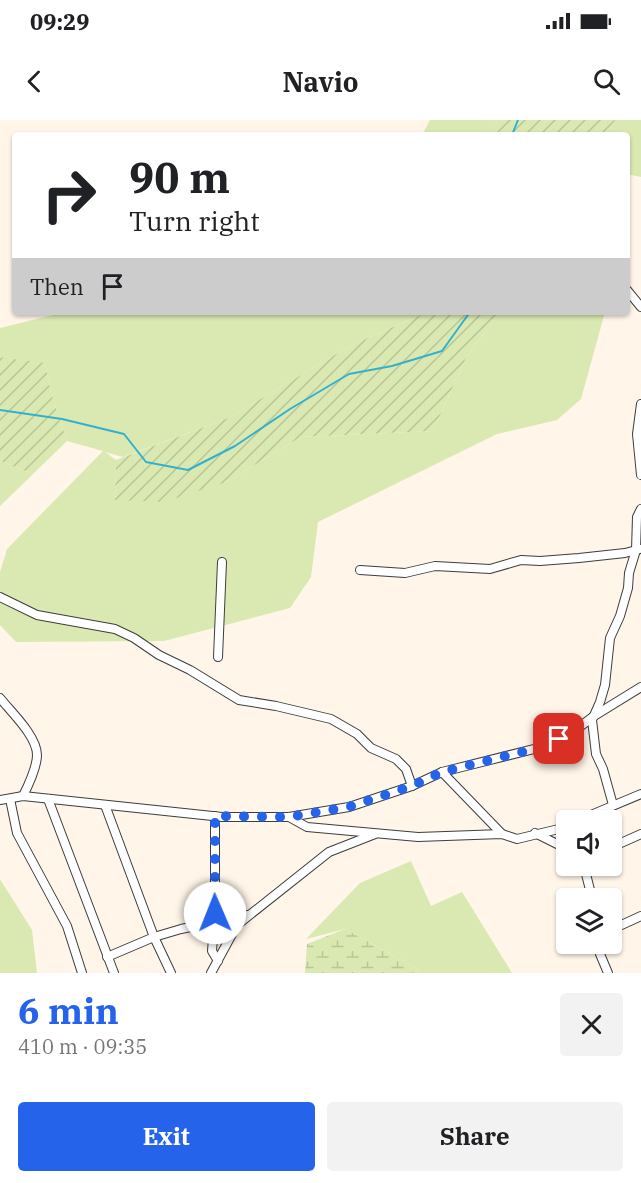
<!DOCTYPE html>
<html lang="en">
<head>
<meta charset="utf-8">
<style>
  :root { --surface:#fff; --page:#f2f2f2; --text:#202124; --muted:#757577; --accent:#2563eb }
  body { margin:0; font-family:"IBM Plex Serif",serif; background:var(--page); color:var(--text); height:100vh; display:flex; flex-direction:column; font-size:22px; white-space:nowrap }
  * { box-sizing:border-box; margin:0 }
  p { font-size:20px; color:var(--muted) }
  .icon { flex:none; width:33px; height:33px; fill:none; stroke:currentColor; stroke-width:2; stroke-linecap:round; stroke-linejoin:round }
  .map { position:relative; height:853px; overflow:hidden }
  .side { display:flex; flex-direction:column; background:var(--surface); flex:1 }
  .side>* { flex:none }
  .hud { position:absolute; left:12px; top:12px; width:618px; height:183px; border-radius:6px; box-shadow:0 2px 4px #0004; background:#fff; color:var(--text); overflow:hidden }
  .fabs { position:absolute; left:556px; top:690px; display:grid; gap:12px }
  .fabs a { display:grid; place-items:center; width:66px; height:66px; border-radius:6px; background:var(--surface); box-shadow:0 2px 4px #0004; font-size:30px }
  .pin { position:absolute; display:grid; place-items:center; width:51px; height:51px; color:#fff; margin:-26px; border-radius:12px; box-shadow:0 3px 9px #0006 }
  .me { position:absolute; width:66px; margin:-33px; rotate:359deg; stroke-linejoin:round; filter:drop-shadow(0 0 4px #0008) }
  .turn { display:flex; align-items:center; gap:21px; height:126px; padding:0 18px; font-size:27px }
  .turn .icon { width:78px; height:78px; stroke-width:2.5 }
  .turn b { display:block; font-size:42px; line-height:51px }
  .then { display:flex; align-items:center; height:57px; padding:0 18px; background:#0003; gap:12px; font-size:22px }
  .round { display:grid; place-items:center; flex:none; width:63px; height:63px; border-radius:6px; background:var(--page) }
  .headline { display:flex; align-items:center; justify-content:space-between; height:102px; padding:0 18px }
  h1 { font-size:36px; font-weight:700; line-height:45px; color:var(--accent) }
  .cta { display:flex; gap:12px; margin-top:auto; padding:12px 18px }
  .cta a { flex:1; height:69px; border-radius:6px; background:var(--accent); color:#fff; font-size:24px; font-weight:700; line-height:69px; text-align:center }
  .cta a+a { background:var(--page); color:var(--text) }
  .status { display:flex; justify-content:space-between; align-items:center; height:42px; padding:0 30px; background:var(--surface); direction:ltr }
  .status svg { height:16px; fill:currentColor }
  header { display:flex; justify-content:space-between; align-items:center; height:78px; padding:0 18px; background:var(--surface); font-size:27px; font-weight:700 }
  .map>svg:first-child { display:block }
  .grass { fill:#dae9b2 }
  .wetland { fill:url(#wetland-marsh) }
  .garden { fill:url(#garden-furrows) }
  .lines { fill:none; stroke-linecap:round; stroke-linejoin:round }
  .stream { stroke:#32b1ce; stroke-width:2 }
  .minor-casing { stroke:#3d3d3d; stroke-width:10 }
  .minor { stroke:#fff; stroke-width:8 }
  .route { stroke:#2563eb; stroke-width:10; stroke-dasharray:0 18 }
</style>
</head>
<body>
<div class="status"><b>09:29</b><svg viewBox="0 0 49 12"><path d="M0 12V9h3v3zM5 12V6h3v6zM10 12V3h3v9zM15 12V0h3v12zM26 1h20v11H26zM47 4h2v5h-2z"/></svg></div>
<header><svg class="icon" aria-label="back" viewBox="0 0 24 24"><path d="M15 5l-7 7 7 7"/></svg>Navio<svg class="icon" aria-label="search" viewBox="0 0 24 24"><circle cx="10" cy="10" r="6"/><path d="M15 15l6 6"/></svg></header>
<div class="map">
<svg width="641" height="853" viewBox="0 0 641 853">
  <defs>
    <pattern id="wetland-marsh" width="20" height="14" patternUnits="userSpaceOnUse" patternTransform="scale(1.5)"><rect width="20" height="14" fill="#dae9b2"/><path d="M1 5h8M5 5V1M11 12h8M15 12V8" fill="none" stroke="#bac698"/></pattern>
    <pattern id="garden-furrows" width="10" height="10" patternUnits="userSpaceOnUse" patternTransform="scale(1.5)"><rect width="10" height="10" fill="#dae9b2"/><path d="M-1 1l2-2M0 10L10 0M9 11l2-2" fill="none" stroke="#bac698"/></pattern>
  </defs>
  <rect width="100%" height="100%" fill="#fff5e8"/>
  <g class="grass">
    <polygon points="430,0 497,0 494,15 422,15"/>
    <polygon points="615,0 641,0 641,57 627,54 627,15 609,15"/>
    <polygon points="79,192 427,192 350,226 228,298 123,337 105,332 116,340 115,380 226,362 301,317 433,311 466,238 500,192 605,192 581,279 557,300 497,314 318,402 311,457 290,488 164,521 16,522 0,505 0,452 7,429 103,331 67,321 51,273 45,244 0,237 0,208 61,193"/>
    <polygon points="0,341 33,354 0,386"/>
    <polygon points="411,741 431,786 462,772 512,853 420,853 418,849 345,809 306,819 360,763"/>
    <polygon points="0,759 32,810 37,853 0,853"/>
  </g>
  <polygon class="wetland" points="345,809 418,849 420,853 305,853 307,824"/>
  <g class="garden">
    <polygon points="497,0 615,0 609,15 494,15"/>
    <polygon points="427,192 500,192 466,238 433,311 301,317 226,362 164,382 115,380 116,340 228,298 350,226"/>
    <polygon points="0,237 45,243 51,273 67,321 33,354 0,341"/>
  </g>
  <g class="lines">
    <g class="stream">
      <polyline points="512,15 518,0"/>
      <polyline points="0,290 62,299 124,314 146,342 188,350 235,326 290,289 349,254 392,246 442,231 470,192"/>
    </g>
    <defs>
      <g id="minor">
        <polyline points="627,170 641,187"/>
        <polyline points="641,284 637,314 641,355"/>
        <polyline points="360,450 405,453 435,446 490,449 521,440 540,441 579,438 625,433 640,429"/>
        <polyline points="0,477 37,495 115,509 134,518 159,535 190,550 239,580 276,586 331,599 357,614 371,628 396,639 406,649 412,666"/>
        <polyline points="218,537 222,442"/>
        <path d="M 0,578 C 11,592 37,616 37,635 C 37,646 28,666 23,676"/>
        <polyline points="442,652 502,714"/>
        <polyline points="10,679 17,713 67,806 82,853"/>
        <polyline points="48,679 114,853"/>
        <polyline points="0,680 23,676 222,697 289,697 349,687 412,666 442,652 546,626 573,612 594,596 641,567"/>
        <polyline points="105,685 154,817 171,853"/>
        <polyline points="613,685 603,649 596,634 592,600 600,582 605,565 610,518 620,496 628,468 629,453 636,430 637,397 641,389"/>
        <polyline points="215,696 215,793 212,831 218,841"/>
        <polyline points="289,697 307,707 418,717 502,714 517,719 567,707"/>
        <polyline points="579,700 641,674"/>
        <polyline points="535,713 567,729"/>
        <polyline points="612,727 641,714"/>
        <polyline points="584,746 592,778"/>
        <polyline points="612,802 617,807 641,796"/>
        <polyline points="599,824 600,834 608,853"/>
        <polyline points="107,837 154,817 181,809 248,795"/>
        <polyline points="211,853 237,805 329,732 375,714"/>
      </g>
    </defs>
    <use href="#minor" class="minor-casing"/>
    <use href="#minor" class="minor"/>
  </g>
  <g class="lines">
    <polyline class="route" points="215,793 215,696 289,697 349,687 412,666 442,652 546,626 559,619"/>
  </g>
</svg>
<div class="fabs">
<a><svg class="icon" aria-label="sound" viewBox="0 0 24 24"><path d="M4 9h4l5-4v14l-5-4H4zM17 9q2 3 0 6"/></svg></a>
<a><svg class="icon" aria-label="layers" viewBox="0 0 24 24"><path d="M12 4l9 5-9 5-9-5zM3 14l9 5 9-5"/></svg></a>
</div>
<div class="pin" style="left:559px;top:619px;background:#d93025"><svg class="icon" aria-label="arrive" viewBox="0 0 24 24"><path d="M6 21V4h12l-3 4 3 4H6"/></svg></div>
<svg class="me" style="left:215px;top:793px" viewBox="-20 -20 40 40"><circle r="19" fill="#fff"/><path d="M0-13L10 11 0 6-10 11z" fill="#2563eb"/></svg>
<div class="hud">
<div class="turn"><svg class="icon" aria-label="right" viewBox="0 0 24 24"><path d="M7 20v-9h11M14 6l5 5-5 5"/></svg><div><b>90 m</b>Turn right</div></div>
<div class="then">Then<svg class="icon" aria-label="arrive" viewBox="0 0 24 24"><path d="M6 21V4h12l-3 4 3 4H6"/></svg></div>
</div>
</div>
<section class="side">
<div class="headline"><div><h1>6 min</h1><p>410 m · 09:35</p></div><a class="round"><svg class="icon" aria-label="close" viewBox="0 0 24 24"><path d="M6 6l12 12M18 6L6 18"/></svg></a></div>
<div class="cta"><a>Exit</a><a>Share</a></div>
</section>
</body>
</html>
